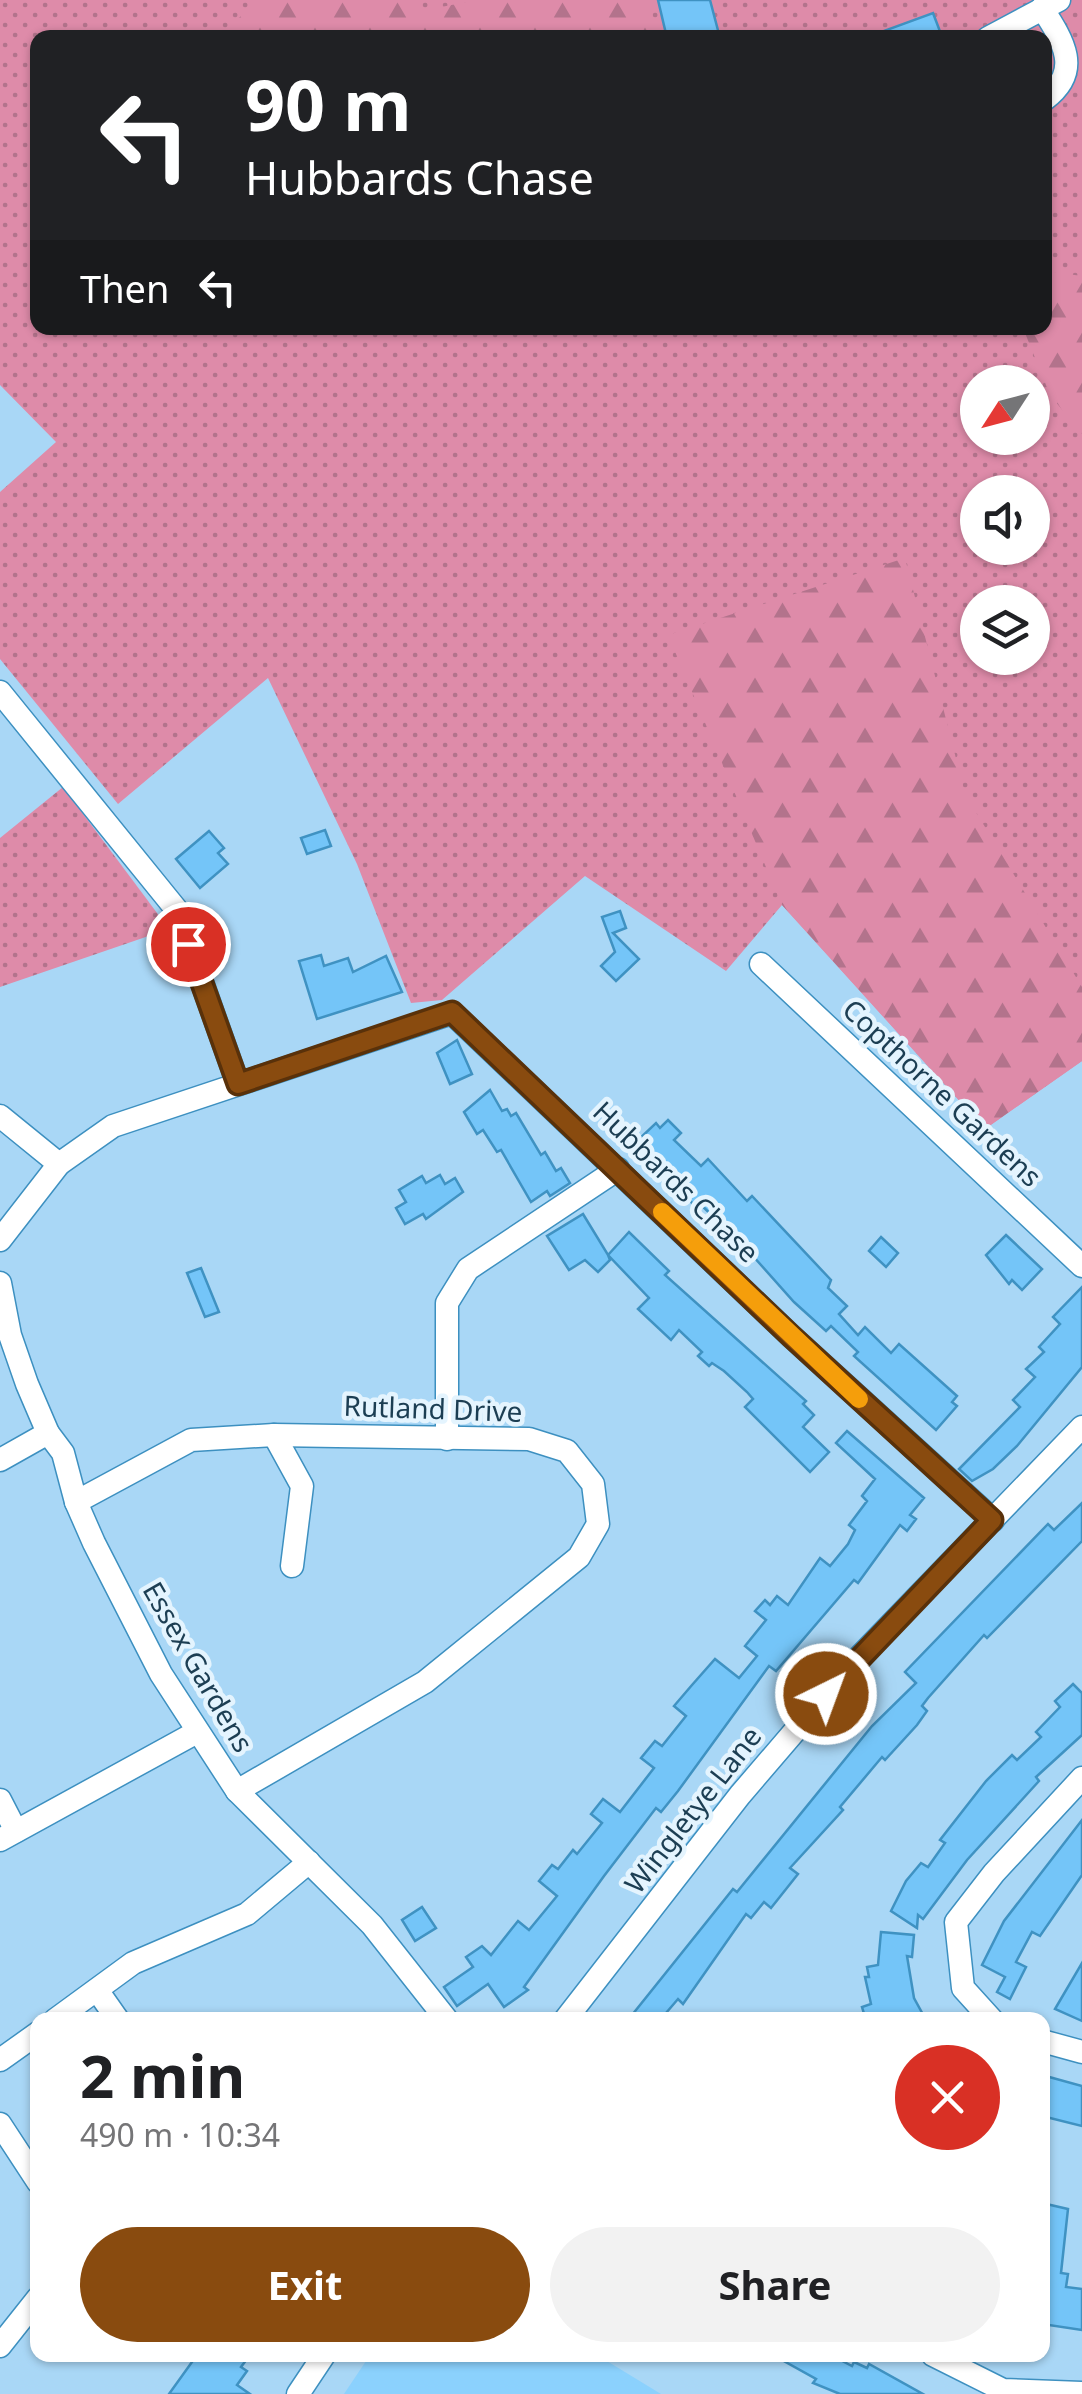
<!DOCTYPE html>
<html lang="en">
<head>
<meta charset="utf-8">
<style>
  :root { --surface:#fff; --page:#f2f2f2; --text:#202124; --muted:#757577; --accent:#894b0f }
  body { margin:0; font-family:"Noto Sans",sans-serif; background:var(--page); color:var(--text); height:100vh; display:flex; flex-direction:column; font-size:38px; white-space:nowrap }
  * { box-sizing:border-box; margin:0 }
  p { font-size:32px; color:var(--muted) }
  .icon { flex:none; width:55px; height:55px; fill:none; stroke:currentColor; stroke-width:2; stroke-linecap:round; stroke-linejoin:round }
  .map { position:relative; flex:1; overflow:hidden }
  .side { position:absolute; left:30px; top:2012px; width:1020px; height:350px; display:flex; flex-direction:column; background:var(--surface); border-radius:20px; box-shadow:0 2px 8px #0004 }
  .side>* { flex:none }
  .top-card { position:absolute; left:30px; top:30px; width:1022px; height:305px; border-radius:20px; box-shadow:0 2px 8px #0004; background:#202124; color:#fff; overflow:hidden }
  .needle { width:65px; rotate:234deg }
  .tools { position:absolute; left:960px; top:365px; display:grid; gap:20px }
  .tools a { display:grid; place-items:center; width:90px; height:90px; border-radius:50%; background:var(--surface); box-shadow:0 2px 8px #0004; font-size:50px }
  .pin { position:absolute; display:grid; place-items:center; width:85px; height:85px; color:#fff; margin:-42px; border:5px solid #fff; border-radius:50%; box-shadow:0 2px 10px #0007 }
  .me { position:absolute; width:110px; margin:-55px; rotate:42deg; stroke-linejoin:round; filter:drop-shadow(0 0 8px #0008) }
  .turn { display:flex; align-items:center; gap:35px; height:210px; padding:0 50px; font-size:45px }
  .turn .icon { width:130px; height:130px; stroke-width:2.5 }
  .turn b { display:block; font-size:70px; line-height:85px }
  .then { display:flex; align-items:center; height:95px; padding:0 50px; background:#0003; gap:20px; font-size:38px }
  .round { display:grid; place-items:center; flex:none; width:105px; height:105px; border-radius:52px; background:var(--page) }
  .headline { display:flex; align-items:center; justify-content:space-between; height:170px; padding:0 50px }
  h1 { font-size:60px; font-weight:700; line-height:75px }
  .cta { display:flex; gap:20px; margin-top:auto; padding:20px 50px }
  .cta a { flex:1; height:115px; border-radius:60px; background:var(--accent); color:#fff; font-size:40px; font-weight:700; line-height:115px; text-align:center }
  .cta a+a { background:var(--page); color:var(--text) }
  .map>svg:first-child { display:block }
  .built { fill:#8bd1fd }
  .grass { fill:url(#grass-dots); fill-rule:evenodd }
  .forest { fill:url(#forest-firs) }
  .building { fill:#74c5f8; stroke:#3f92c2; stroke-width:2.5 }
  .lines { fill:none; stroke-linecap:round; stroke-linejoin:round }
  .minor-casing { stroke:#3d90c0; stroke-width:25 }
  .minor { stroke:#fff; stroke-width:22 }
  .route-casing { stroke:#59310a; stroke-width:25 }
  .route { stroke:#894b0f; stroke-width:18 }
  .slow { stroke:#f59e0b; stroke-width:18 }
  .labels { text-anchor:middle; stroke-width:9; stroke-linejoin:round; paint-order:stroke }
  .street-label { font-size:28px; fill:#1c3e53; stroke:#e4f4fe }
</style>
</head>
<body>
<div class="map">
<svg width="1082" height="2394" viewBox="0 0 1082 2394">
  <defs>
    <pattern id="grass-dots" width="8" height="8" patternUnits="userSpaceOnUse" patternTransform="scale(2.5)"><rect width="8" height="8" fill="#de8ba9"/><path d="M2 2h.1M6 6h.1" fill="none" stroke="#b3738c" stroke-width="1.8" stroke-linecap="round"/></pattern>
    <pattern id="forest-firs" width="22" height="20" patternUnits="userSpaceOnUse" patternTransform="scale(2.5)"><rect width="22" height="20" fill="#de8ba9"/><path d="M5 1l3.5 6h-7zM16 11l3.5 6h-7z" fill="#b3738c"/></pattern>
  </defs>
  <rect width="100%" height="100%" fill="#a9d7f6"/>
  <polygon class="built" points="370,2355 597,2355 661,2394 344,2394"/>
  <g class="grass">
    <path d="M 0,0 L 1082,0 L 1082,1061 L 985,1129 L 782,905 L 726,971 L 585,876 L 442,1000 L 411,1003 L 357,864 L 268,678 L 118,804 L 0,659 L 0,492 L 56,442 L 0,385 ZM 38,38 L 1045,38 L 1045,328 L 38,328 ZM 978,382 L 1032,382 L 1032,438 L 978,438 ZM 978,492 L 1032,492 L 1032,548 L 978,548 ZM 978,602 L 1032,602 L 1032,658 L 978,658 Z"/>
    <polygon points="63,787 169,929 0,987 0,838"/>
  </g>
  <g class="forest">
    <polygon points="261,0 417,0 425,10 478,0 649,0 657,37 215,37"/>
    <polygon points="1045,271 1082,276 1082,434 1050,395 1023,328 1045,328"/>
    <polygon points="905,558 965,794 1082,987 1082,1061 985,1129 782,905 668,635"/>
  </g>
  <g class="building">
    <polygon points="658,0 710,0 720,38 667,38"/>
    <polygon points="933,13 941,34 870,38 870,36"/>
    <polygon points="325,830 331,846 307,854 301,838"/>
    <polygon points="209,831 224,848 218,853 228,864 200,888 176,859"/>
    <polygon points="620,911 626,928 613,933 639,959 616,981 601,966 615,952 602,917"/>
    <polygon points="321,955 324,966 348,958 353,972 386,956 402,992 317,1019 299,961"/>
    <polygon points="457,1040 472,1074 450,1084 437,1053"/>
    <polygon points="490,1090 502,1111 507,1109 511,1116 516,1113 541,1155 545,1152 556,1171 561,1168 570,1183 550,1196 547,1191 531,1202 501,1150 497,1152 483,1130 477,1134 464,1112"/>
    <polygon points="668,1120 681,1133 674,1140 701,1166 708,1159 747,1201 752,1196 831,1280 828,1288 847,1306 839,1314 858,1335 865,1327 891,1353 899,1344 957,1396 952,1402 957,1406 936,1430 854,1356 858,1352 831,1326 826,1331 794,1302 744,1246 698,1202 695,1206 642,1152 636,1142 656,1123 660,1128"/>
    <polygon points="440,1175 445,1184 455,1178 463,1192 426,1219 423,1214 405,1224 396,1208 406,1202 399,1190 422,1176 426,1183"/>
    <polygon points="583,1214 608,1255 629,1232 669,1271 665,1275 806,1401 803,1404 814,1415 803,1427 829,1452 810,1472 745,1407 753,1399 747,1392 724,1371 712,1363 709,1366 698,1356 702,1352 679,1330 671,1340 638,1309 649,1298 608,1255 610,1260 598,1272 585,1260 569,1270 547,1236"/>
    <polygon points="1006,1235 1042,1269 1022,1290 1012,1280 1009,1284 986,1255"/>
    <polygon points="881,1237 898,1253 886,1267 869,1251"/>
    <polygon points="201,1268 219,1312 205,1317 187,1273"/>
    <polygon points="1082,1287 1082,1367 1017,1446 993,1469 972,1481 959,1469 1020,1407 1013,1400 1035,1377 1026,1369 1044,1352 1039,1347 1060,1324 1053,1317"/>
    <polygon points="847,1431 924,1498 910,1515 916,1519 907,1531 900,1525 858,1583 854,1580 776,1671 769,1666 678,1791 661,1812 656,1808 604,1876 524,1987 528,1990 504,2007 488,1984 457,2006 444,1987 473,1967 466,1957 482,1946 491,1955 518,1921 529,1930 557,1896 539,1881 552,1865 558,1869 573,1850 577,1854 602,1823 591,1814 603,1799 620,1812 654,1768 641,1758 655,1741 662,1746 686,1716 674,1706 692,1685 715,1659 739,1678 757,1656 745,1646 766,1620 755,1611 765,1600 770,1605 777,1596 788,1605 820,1558 830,1566 848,1544 855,1530 849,1525 867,1501 862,1496 875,1479 836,1443"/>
    <polygon points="1082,1503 1082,1541 987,1638 984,1635 928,1698 922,1706 927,1711 917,1725 885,1760 882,1757 840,1807 843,1810 790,1868 798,1874 771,1908 764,1902 751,1918 746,1914 683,2004 678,1999 660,2020 628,2020 733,1889 737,1892 872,1726 916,1683 905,1672 1048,1524 1054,1530"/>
    <polygon points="1073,1684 1082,1693 1082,1735 1036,1777 1039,1781 967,1860 923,1919 918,1915 917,1928 891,1911 906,1881 921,1863 928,1867 945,1843 940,1840 986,1781 1012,1755 1017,1760 1041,1737 1036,1732 1060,1707 1055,1701"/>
    <polygon points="1082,1820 1082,1875 1040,1936 1032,1932 1016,1962 1026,1967 1010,1999 997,1992 1005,1977 982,1965 1004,1921"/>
    <polygon points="422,1907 436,1928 415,1941 402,1920"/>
    <polygon points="881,1932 914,1935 912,1957 907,1956 914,1998 926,2020 866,2020 862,2007 871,2004 865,1977 869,1977 867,1967 878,1965"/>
    <polygon points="1082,1963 1082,2021 1055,2009"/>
    <polygon points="1042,2075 1082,2086 1082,2126 1042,2116"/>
    <polygon points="1042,2203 1068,2209 1061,2273 1068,2274 1066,2287 1082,2289 1082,2330 1042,2324"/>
    <polygon points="197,2355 250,2355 241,2367 247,2371 237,2385 250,2394 169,2394"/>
    <polygon points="773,2355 831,2355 852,2366 854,2362 867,2368 869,2364 923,2394 840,2394 813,2383 816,2379"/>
  </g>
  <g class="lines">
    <defs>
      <g id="minor">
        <path d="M 1042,8 C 1064,42 1082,71 1045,99"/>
        <polyline points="988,38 1059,0"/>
        <polyline points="0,692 176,909 238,1084"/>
        <polyline points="761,964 1082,1266"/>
        <polyline points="0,1116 59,1164"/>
        <polyline points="0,1240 59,1164 113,1126 452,1013 791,1336 993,1520"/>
        <polyline points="0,1283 10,1335 27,1384 48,1433 63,1453 76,1502 94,1543 161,1674 237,1791 372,1925 447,2020"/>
        <polyline points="274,1435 302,1486 292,1566"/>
        <polyline points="447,1439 447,1303 468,1269 618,1169"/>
        <polyline points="0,1460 48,1433"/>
        <polyline points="76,1502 191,1440 274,1435 529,1439 567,1451 593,1484 598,1524 579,1557 425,1682 237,1791"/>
        <polyline points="0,1800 16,1831"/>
        <polyline points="0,1840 197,1732"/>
        <polyline points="97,1990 118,2020"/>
        <polyline points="55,2020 133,1963 247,1914 309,1862"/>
        <polyline points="565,2020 740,1795 848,1669 1082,1427"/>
        <polyline points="992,2020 963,1988 956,1922 994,1873 1082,1778"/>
        <polyline points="1042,2041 1082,2052"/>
        <polyline points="0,2060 38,2033"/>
        <polyline points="0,2124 38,2182"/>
        <polyline points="0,2346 38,2298"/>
        <polyline points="933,2355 1003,2390 1082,2393"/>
        <polyline points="298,2394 324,2355"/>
      </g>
    </defs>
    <use href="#minor" class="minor-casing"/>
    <use href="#minor" class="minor"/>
  </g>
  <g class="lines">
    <defs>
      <polyline id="route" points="188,944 238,1084 452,1012 791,1336 992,1520 826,1694"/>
    </defs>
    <use href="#route" class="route-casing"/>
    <use href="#route" class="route"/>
    <polyline class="slow" points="662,1212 859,1399"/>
  </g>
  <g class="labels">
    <g class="street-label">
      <text transform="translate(942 1093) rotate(43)" y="10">Copthorne Gardens</text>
      <text transform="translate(676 1182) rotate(44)" y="10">Hubbards Chase</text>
      <text transform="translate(433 1409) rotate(2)" y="10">Rutland Drive</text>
      <text transform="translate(198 1667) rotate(60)" y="10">Essex Gardens</text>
      <text transform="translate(693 1810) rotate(-52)" y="10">Wingletye Lane</text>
    </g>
  </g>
</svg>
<div class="tools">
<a><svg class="needle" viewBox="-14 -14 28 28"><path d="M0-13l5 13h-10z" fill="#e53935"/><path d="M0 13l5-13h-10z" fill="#757577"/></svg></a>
<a><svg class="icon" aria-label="sound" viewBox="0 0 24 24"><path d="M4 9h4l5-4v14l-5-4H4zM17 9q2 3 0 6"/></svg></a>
<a><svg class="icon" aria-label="layers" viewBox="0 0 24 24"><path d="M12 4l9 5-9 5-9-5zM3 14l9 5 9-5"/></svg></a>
</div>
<div class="pin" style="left:188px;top:944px;background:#d93025"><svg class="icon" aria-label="arrive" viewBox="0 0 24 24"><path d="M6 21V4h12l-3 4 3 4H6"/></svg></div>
<svg class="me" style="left:826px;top:1694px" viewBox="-20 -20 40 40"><circle r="17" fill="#894b0f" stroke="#fff" stroke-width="3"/><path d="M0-11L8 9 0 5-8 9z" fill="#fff"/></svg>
<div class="top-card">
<div class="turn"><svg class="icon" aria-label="left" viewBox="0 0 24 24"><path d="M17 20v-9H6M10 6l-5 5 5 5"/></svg><div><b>90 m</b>Hubbards Chase</div></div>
<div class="then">Then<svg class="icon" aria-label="left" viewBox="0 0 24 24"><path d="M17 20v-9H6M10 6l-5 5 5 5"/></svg></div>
</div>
<section class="side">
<div class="headline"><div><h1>2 min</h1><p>490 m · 10:34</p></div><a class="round" style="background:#d93025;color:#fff"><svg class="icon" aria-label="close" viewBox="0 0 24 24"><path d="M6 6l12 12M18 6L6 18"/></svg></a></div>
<div class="cta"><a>Exit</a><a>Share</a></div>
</section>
</div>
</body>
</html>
